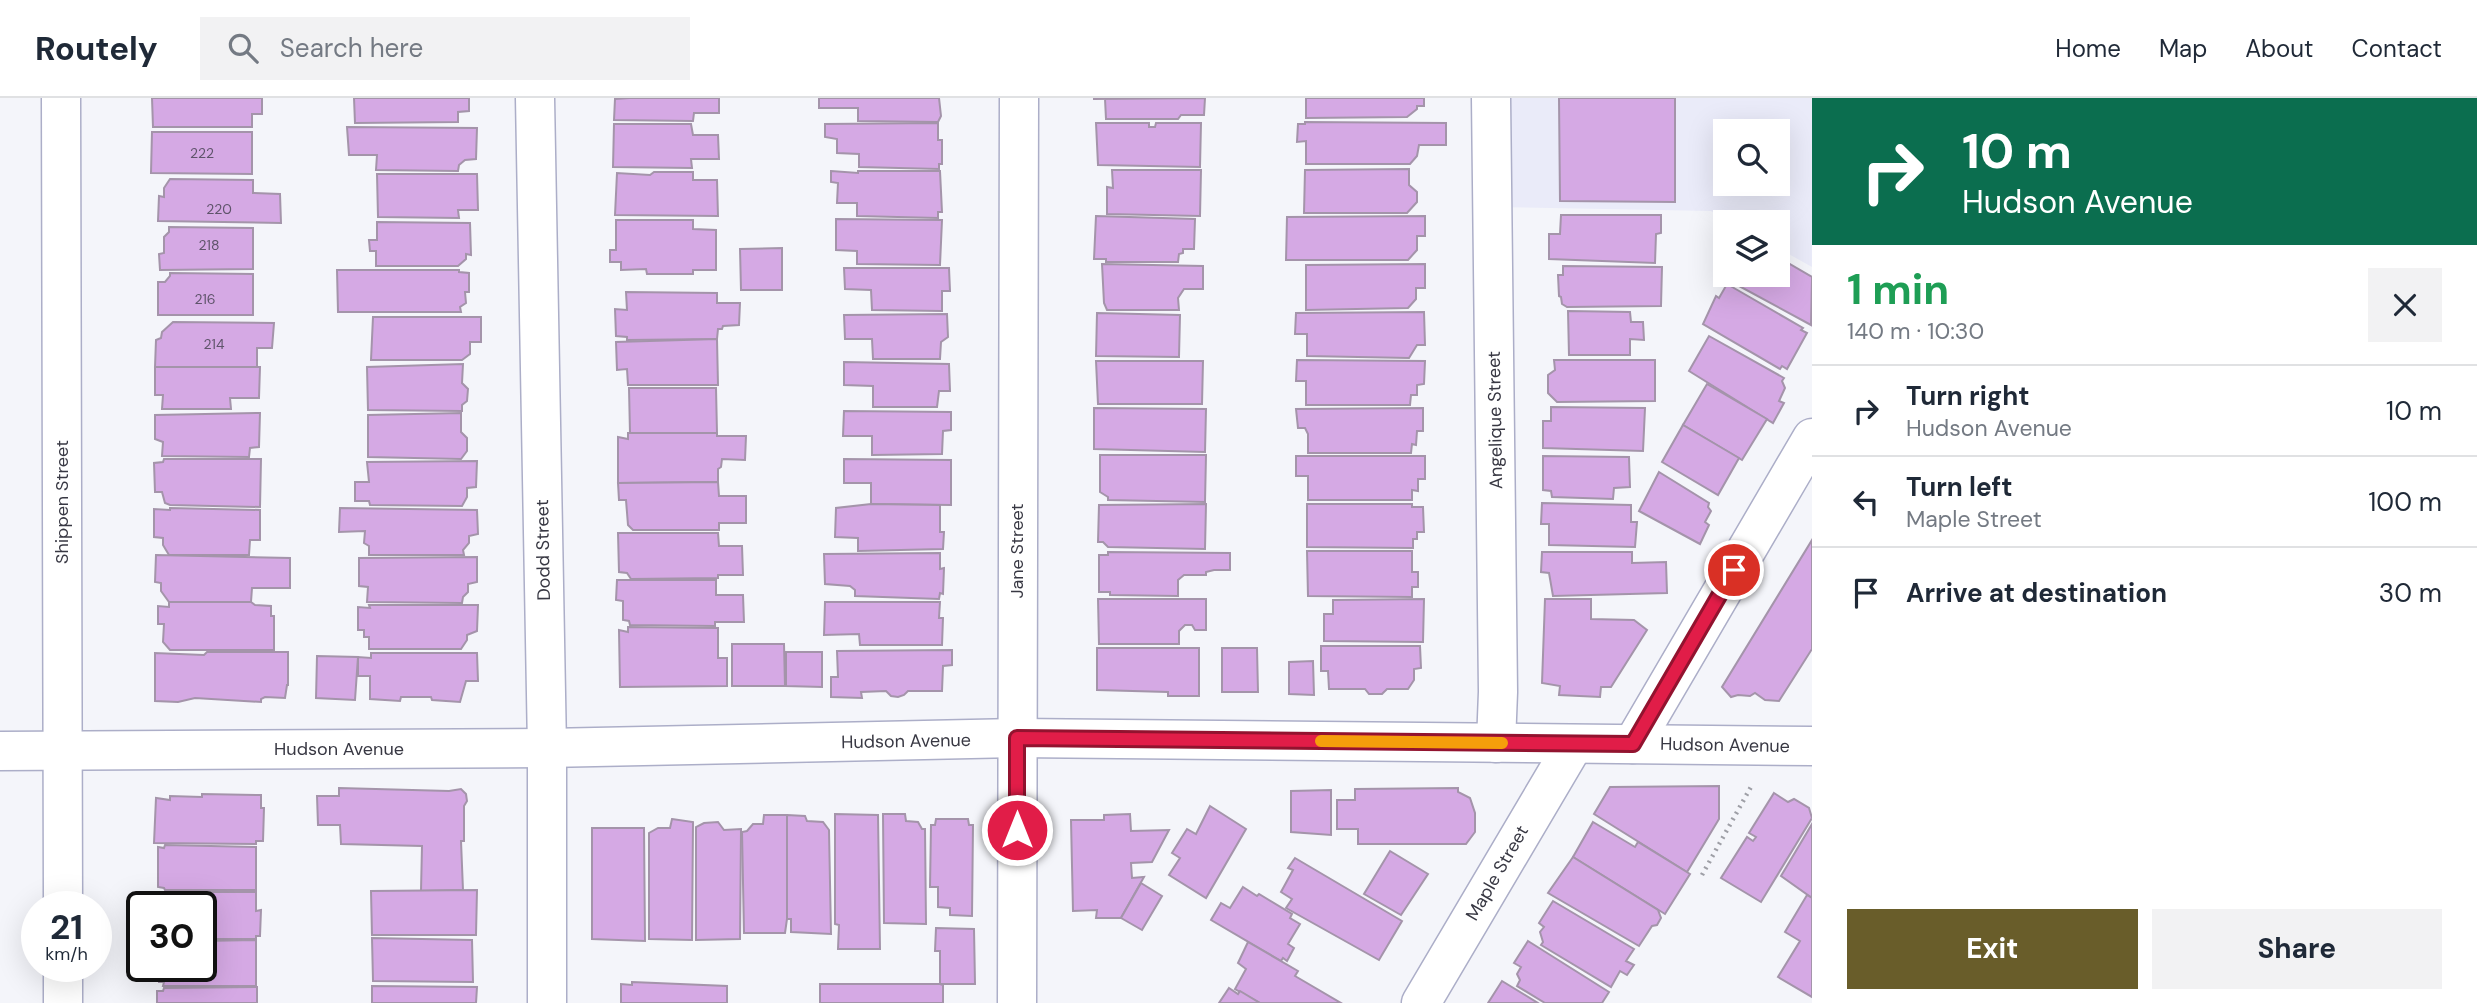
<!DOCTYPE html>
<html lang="en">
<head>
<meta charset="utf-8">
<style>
  :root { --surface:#fff; --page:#f2f2f3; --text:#1f2937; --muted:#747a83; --line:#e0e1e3; --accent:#695d2a }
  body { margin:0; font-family:"DM Sans",sans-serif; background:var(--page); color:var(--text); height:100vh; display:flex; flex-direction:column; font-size:26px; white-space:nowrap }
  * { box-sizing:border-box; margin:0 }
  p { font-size:23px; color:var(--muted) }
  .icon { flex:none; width:38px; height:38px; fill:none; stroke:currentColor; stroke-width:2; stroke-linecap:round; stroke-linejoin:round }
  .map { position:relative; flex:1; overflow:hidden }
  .details { display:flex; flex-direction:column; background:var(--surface); width:665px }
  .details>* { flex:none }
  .banner { background:#0b6e4f; color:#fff; overflow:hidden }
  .fabs { position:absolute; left:1713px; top:21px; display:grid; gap:14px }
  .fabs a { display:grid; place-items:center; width:77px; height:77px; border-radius:0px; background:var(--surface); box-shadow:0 7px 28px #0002; font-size:35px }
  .speed { position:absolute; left:21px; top:793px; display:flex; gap:14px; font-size:35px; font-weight:700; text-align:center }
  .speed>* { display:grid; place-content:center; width:91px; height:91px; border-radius:50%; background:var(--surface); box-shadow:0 7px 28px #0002; line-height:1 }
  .speed small { font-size:18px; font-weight:400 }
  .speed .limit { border:4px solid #111; border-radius:10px; background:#fff; color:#111 }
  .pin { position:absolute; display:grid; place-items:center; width:60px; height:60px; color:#fff; margin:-30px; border:4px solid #fff; border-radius:50%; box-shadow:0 2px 7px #0007 }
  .me { position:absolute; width:77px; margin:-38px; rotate:0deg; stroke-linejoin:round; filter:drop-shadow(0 0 5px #0008) }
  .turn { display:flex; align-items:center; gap:24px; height:147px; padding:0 35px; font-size:32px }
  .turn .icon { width:91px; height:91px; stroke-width:2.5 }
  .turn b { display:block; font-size:49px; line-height:60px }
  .round { display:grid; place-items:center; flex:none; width:74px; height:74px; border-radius:0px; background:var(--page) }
  .overview { display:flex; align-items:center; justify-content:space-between; height:119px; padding:0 35px }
  h1 { font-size:42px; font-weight:700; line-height:52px; color:#1e9e55 }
  .action { display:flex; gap:14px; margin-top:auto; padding:14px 35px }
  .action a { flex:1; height:80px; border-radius:0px; background:var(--accent); color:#fff; font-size:28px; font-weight:700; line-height:80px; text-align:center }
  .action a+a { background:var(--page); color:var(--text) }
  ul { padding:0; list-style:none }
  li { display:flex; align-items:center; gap:21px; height:91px; padding:0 35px; border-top:2px solid var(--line) }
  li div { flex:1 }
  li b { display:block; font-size:26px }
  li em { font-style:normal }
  header { display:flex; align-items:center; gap:42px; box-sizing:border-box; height:98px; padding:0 35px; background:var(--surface); border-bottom:2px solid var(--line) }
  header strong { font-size:33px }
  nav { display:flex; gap:38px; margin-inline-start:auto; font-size:24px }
  .search { width:490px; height:63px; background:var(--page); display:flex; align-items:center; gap:18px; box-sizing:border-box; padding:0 24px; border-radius:0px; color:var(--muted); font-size:26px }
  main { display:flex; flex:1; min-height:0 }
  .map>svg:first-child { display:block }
  .built { fill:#eaebf9; fill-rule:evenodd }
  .building { fill:#d5a9e4; stroke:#a494aa; stroke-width:2 }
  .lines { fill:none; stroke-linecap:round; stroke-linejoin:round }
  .minor-casing { stroke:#acaec8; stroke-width:41 }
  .path { stroke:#9e9fa6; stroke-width:4.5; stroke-dasharray:2 5; stroke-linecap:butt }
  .minor { stroke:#fff; stroke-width:38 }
  .route-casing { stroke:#92132f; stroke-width:18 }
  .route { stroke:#e11d48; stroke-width:12 }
  .slow { stroke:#f59e0b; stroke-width:12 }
  .labels { text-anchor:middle; stroke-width:7; stroke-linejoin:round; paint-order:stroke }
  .number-label { font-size:14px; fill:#5f546b }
  .street-label { font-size:18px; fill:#383843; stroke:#fff }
</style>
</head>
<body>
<header>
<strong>Routely</strong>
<div class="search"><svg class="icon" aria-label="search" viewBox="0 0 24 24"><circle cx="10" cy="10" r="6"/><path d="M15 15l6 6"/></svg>Search here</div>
<nav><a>Home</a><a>Map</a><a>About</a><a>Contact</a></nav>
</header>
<main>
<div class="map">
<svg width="1812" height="905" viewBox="0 0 1812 905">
  <rect width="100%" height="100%" fill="#f4f5fa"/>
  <path class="built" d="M 1491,0 L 1812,0 L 1812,169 L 1778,150 L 1778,124 L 1732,124 L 1711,113 L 1492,109 ZM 1726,33 L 1778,33 L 1778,86 L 1726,86 Z"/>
  <g class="building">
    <polygon points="152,0 262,0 262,16 252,16 252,29 153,29"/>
    <polygon points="354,0 469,0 469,13 458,14 458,24 355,25"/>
    <polygon points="629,0 719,0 719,15 694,15 693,23 614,22 615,1"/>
    <polygon points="819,0 939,0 941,18 938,24 858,23 858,10 819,10"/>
    <polygon points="1205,0 1204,17 1181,17 1178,21 1106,21 1105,1 1093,1"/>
    <polygon points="1306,0 1424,0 1424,8 1417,8 1417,11 1407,19 1306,20"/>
    <polygon points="1559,0 1675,0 1675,104 1560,103"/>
    <polygon points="1305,24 1446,25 1446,47 1419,47 1417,58 1410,66 1306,66 1306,43 1297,44 1298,26 1305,26"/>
    <polygon points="938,25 938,42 942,42 942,66 939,66 939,71 859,69 859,56 837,55 837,41 825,39 825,26"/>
    <polygon points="1096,25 1149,25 1149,29 1155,29 1156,25 1201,25 1200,69 1098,67"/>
    <polygon points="614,26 691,26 693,37 718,37 719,61 691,61 692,70 613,69"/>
    <polygon points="347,29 477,30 476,61 465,62 459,67 458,73 376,72 377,57 349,57"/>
    <polygon points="152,34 252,34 252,76 151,75"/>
    <polygon points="1409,71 1409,87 1417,94 1417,104 1407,115 1304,115 1305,72"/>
    <polygon points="1112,72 1201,72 1200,118 1107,116 1107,89 1113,90"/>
    <polygon points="831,73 858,75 858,73 940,73 942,114 938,114 938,120 857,118 857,105 837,105 838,85 831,84"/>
    <polygon points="654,74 693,74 693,82 717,82 718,118 615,117 617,75 650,77"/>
    <polygon points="377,76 477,76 478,112 458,112 459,120 378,119"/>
    <polygon points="170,81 253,82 253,95 280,96 281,125 158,123 159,98 164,99 164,90"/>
    <polygon points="1561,117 1661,117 1661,135 1656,136 1655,165 1549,161 1549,136 1560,136"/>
    <polygon points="1096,118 1195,121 1194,151 1183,151 1183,155 1179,156 1178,164 1106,164 1106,161 1094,161"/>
    <polygon points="1425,118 1425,138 1417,138 1417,152 1408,162 1286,162 1287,119"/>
    <polygon points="836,121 942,122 940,167 857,166 857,153 836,152"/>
    <polygon points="616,122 693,122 693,131 716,132 716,172 693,172 693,176 647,176 646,171 621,172 621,164 610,164 610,152 616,152"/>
    <polygon points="377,124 470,125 471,157 466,156 466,161 458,168 376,168 376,153 370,153 369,142 377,142"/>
    <polygon points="169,129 253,130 253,171 160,172 159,156 164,155 164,139 169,134"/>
    <polygon points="782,150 782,192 741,192 740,151"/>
    <polygon points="1778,159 1812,179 1811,227 1728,182 1731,177 1778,177"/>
    <polygon points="1102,166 1203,168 1203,191 1184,191 1178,200 1179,212 1107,212 1104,205"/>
    <polygon points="1425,166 1425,190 1416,190 1416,201 1408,210 1306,212 1306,167"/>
    <polygon points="1563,168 1662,169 1661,208 1567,209 1562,206 1561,199 1559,198 1558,177 1563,177"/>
    <polygon points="844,170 949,170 950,193 942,193 942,213 872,212 871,192 845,191"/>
    <polygon points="337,172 459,172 459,174 469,175 469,194 465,194 466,205 460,209 461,214 338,214"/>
    <polygon points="170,175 253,176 253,217 158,217 158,184 165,184 170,178"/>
    <polygon points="1727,186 1803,230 1801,232 1807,235 1787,271 1782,268 1780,271 1703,226 1716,198 1719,200"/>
    <polygon points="626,194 717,195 717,205 740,205 739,227 723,228 722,231 718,231 717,241 627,242 627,239 616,238 615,211 627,212"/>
    <polygon points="1568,213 1630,214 1631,224 1643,224 1644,242 1630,241 1630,257 1569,257"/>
    <polygon points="1424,214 1425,247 1417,247 1409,260 1307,258 1307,236 1295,236 1296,215"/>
    <polygon points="1097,215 1180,217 1179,259 1096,258"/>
    <polygon points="947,216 948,239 941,244 940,261 873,261 872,241 845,241 844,217"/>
    <polygon points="373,219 481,219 481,244 470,244 470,256 462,262 371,262"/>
    <polygon points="173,224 274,225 272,250 257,250 257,269 155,269 156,242 161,240 162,234"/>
    <polygon points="1709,238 1784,280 1782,283 1785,290 1779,303 1784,305 1773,325 1689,273"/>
    <polygon points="717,241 718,287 628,287 627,271 617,272 616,244"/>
    <polygon points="1297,262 1425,263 1424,286 1417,287 1417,297 1411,297 1410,307 1306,307 1306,283 1296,283"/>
    <polygon points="1554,262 1655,262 1655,303 1557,304 1548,295 1548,277 1555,272"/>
    <polygon points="1096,263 1203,263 1202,306 1098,306"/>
    <polygon points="844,264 949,266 950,293 939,293 937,309 873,309 873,288 844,287"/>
    <polygon points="463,266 462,285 468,291 467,303 462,307 462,313 368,312 367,269"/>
    <polygon points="155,269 260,269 259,300 230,300 231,311 162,311 163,297 155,297"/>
    <polygon points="1707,286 1767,321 1742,362 1683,327"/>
    <polygon points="629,290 716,290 717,335 630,335"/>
    <polygon points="1551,309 1645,310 1643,353 1543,350 1543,323 1551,323"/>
    <polygon points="1094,310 1206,311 1205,354 1094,351"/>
    <polygon points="1423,310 1423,333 1417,333 1416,347 1412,346 1411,355 1308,355 1308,336 1305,330 1298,330 1296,311"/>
    <polygon points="844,313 951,314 951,332 943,333 942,356 872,357 872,338 843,338"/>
    <polygon points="260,315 259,349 250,350 249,359 162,358 163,344 155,341 155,317"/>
    <polygon points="461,315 461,334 467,340 467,353 461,361 368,359 368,317"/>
    <polygon points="1683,327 1739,360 1718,397 1662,364"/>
    <polygon points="628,335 717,335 717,338 746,338 745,362 722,361 721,369 718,371 718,384 618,385 618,339 628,341"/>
    <polygon points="1100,357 1206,357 1205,404 1108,402 1108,399 1100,394"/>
    <polygon points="1296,358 1425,358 1425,381 1418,381 1418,393 1412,392 1412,402 1308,402 1308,378 1296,378"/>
    <polygon points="1543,358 1629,359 1630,389 1614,390 1613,401 1552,399 1551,393 1543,392"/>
    <polygon points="164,361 261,361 260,409 170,407 165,405 162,394 155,394 154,365 163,364"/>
    <polygon points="844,361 951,362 951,407 871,406 871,385 844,385"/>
    <polygon points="477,363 476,389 467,390 467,399 462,408 370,407 369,403 355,403 355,384 369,384 367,364"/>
    <polygon points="1659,374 1709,405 1708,409 1711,413 1705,424 1709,427 1700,446 1639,413"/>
    <polygon points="718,384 719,398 746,398 746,425 719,425 719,432 633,432 628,427 626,402 619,402 618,385"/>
    <polygon points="1542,405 1631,407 1631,424 1637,424 1635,449 1549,447 1549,426 1541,426"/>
    <polygon points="871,406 940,407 940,434 944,434 943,451 858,453 858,440 835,439 836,410"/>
    <polygon points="1206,406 1205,451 1108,449 1103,444 1098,444 1099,407"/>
    <polygon points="1307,406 1412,406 1412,409 1423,409 1424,434 1417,434 1417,441 1413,441 1413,450 1307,449"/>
    <polygon points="170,410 260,412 260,442 250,442 249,457 169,457 163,447 163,440 154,439 154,411 170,412"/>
    <polygon points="340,410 477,412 478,436 469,438 469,445 463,452 464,457 369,457 369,448 364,445 365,433 339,434"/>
    <polygon points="618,435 718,435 719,448 742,448 743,477 718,477 718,480 631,481 627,475 619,474"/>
    <polygon points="1812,442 1812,551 1779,603 1765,602 1755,595 1750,598 1738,597 1731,599 1722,589"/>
    <polygon points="1307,453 1412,453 1412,474 1418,474 1418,489 1412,489 1412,499 1308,498"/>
    <polygon points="1108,454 1230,455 1230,472 1214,472 1206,474 1206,477 1184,477 1178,482 1178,498 1110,497 1110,494 1099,494 1099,457 1108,457"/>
    <polygon points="1542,454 1632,454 1632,465 1666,464 1667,495 1553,498 1549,475 1541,474"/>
    <polygon points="940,455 940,471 944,470 943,496 940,495 939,501 855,498 855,492 850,488 825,486 824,456"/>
    <polygon points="156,457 290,460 290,490 252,490 251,504 169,504 161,493 161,485 155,484"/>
    <polygon points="477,459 477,484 468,486 468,494 463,499 462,505 367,504 368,489 359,488 359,460"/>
    <polygon points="617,482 716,482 716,497 743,497 744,524 715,524 715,528 630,527 629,523 623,522 623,503 616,502"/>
    <polygon points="1098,501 1206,501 1206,532 1195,532 1192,527 1185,527 1179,533 1179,546 1099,546"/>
    <polygon points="1424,501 1423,544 1324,543 1324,516 1333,516 1333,502"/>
    <polygon points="1545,501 1591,501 1591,521 1634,522 1647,532 1611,589 1601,589 1600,599 1559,597 1560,588 1542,585"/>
    <polygon points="169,504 251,504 255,507 271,508 271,518 274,518 274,552 170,552 163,544 164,526 158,526 158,508 169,509"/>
    <polygon points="825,504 940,504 939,520 943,520 942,547 860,547 859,536 824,537"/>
    <polygon points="369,507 478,507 477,533 467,537 467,542 461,551 369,551 369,539 364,539 364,532 358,532 358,509 370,510"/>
    <polygon points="628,529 718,530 718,560 727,560 727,588 620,589 619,532 628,534"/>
    <polygon points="732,546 784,546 785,588 732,588"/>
    <polygon points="1321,548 1420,548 1421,570 1414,571 1414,582 1408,591 1387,591 1382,596 1369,596 1365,591 1329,591 1328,573 1321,573"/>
    <polygon points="1097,550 1199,550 1199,598 1168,598 1168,594 1097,592"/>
    <polygon points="1222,550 1257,550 1258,594 1222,594"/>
    <polygon points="952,552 952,567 943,568 942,593 908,593 904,597 898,599 891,598 886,593 861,594 862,600 831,599 831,579 838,579 837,553"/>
    <polygon points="207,554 288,554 288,587 287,587 285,600 265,599 261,601 261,604 195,600 178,604 155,603 155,555 204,557"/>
    <polygon points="786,554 822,554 822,589 786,588"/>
    <polygon points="371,555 477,555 478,583 466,583 460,604 432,602 431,599 401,599 400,603 370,601 370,578 358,578 358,559 371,560"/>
    <polygon points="317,558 358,559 355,602 316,600"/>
    <polygon points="1313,563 1314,597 1289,596 1289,564"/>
    <polygon points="1719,688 1719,721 1687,774 1594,716 1610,689"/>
    <polygon points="339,690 449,693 461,691 466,696 467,703 464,708 464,743 461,743 463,792 421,793 422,748 341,746 340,727 318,727 317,698 339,698"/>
    <polygon points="1458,690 1458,694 1470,700 1475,715 1475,734 1466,746 1358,746 1358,731 1337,731 1337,702 1355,702 1355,691"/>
    <polygon points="1331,692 1331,737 1291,734 1291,693"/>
    <polygon points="1774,695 1788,704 1794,701 1809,710 1812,720 1761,804 1721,780 1747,739 1753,743 1756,739 1749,735"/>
    <polygon points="202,696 261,697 261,710 264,710 263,743 256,743 256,746 154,745 156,700 170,702 170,698 202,699"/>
    <polygon points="1210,708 1246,731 1206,800 1169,777 1180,760 1172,755 1187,731 1196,736"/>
    <polygon points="835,716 878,717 880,851 838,851 839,827 835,826"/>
    <polygon points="883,716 905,716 906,723 918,724 922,731 925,731 926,826 884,825"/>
    <polygon points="1130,716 1131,733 1169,732 1152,764 1131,765 1132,780 1144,779 1121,820 1096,820 1097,812 1073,813 1071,722 1104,722 1104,717"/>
    <polygon points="764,717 787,717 787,821 785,835 744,835 742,734 747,733 753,726 763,726"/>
    <polygon points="787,717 805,718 807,723 823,724 829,732 831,836 791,834 791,821 787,821"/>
    <polygon points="672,721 693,724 692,842 649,841 649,735 658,730 670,730"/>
    <polygon points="936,721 968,721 969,727 973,727 972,818 950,817 950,810 938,809 938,789 930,789 931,727 935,727"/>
    <polygon points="718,724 724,732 741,731 740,841 696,842 696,729 704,725"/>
    <polygon points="1593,724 1635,749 1638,744 1690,776 1665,816 1573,759"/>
    <polygon points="1812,726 1812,800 1781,778"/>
    <polygon points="592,730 644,730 645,843 592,841"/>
    <polygon points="165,747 256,749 256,792 165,792 164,790 158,789 158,749 164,750"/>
    <polygon points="1390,753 1428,776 1401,817 1364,796"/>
    <polygon points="1573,759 1658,812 1661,820 1657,827 1652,828 1639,848 1548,795"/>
    <polygon points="1295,760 1402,823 1379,862 1286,810 1292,801 1281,794 1293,772 1288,770"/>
    <polygon points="1141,785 1162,798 1142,832 1121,820"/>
    <polygon points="1243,789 1257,798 1259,796 1292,816 1290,820 1300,826 1288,846 1294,850 1287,863 1283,860 1281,863 1211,822 1221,805 1230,810"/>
    <polygon points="477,792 476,837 372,837 371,793"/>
    <polygon points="164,794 256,794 256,813 261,812 260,838 256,838 256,841 201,841 201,808 158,808 158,799 164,799"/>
    <polygon points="1807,797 1812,800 1812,899 1778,879 1800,843 1785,834"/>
    <polygon points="1553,803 1634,851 1626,863 1634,867 1627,877 1620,873 1611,889 1541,847 1543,844 1540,834 1544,829 1539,825"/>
    <polygon points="936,830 974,831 975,886 940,886 940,853 935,853"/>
    <polygon points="372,840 472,842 473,884 373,883"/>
    <polygon points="256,842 256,888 163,888 164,884 159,884 159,868 201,868 201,843"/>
    <polygon points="1528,843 1609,894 1602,905 1545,905 1517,888 1520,882 1517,876 1521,869 1514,865"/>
    <polygon points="1248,844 1298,873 1295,878 1341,905 1260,905 1235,891 1246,871 1238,865"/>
    <polygon points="1502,883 1538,905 1488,905"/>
    <polygon points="632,884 727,888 727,905 621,905 621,886 632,887"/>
    <polygon points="820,886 940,886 943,887 943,905 820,905"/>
    <polygon points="372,888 477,889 476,905 372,905"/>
    <polygon points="257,889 257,905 157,905 157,893 163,893 164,890"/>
    <polygon points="1229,890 1238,896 1240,893 1260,905 1219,905"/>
  </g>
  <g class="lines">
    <defs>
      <g id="minor">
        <polyline points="61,0 63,808"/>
        <polyline points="535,0 547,650 547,905"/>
        <polyline points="1491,0 1498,594 1496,645"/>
        <polyline points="1633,646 1812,340"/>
        <polyline points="0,653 547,650 1017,640 1812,648"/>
        <polyline points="63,905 63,868"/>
        <polyline points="1017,905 1019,0"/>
        <polyline points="1421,905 1574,646"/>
      </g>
    </defs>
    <use href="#minor" class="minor-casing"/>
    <polyline class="path" points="1702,777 1752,687"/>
    <use href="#minor" class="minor"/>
  </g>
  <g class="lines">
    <defs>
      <polyline id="route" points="1017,732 1017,640 1633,646 1734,472"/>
    </defs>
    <use href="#route" class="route-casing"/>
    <use href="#route" class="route"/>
    <polyline class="slow" points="1321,643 1502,645"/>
  </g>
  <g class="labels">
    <g class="number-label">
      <text x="202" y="60">222</text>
      <text x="219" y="116">220</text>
      <text x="209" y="152">218</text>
      <text x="205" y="206">216</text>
      <text x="214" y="251">214</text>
    </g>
    <g class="street-label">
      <text transform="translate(1495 322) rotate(-91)" y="6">Angelique Street</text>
      <text transform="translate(62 404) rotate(-90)" y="6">Shippen Street</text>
      <text transform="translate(543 452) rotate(-91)" y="6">Dodd Street</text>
      <text transform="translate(1017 453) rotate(-90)" y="6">Jane Street</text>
      <text transform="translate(906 643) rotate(-1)" y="6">Hudson Avenue</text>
      <text transform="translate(1725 647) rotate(1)" y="6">Hudson Avenue</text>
      <text x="339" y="657">Hudson Avenue</text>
      <text transform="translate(1497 775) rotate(-60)" y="6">Maple Street</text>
    </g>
  </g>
</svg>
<div class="fabs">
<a><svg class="icon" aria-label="search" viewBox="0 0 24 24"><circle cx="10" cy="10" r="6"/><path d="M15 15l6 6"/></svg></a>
<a><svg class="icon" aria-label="layers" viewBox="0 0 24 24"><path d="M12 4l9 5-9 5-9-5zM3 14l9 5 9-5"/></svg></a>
</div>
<div class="speed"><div>21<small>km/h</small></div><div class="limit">30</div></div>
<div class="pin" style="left:1734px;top:472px;background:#d93025"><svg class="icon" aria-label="arrive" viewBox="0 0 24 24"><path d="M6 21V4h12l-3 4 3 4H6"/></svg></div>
<svg class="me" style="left:1017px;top:732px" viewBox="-20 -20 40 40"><circle r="17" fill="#e11d48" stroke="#fff" stroke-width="3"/><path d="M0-11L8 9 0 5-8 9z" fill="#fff"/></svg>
</div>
<section class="details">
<div class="banner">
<div class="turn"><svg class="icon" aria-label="right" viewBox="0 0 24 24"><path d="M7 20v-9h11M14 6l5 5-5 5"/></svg><div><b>10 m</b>Hudson Avenue</div></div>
</div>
<div class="overview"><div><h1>1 min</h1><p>140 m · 10:30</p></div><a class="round"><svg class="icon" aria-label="close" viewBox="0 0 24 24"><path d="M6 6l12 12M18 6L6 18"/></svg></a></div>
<ul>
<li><svg class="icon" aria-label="right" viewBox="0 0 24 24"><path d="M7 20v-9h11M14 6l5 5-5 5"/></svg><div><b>Turn right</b><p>Hudson Avenue</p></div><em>10 m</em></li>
<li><svg class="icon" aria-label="left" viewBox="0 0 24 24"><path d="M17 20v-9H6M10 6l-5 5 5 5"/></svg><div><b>Turn left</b><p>Maple Street</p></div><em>100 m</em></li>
<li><svg class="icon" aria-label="arrive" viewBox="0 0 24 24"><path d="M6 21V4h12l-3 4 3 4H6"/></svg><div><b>Arrive at destination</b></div><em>30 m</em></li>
</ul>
<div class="action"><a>Exit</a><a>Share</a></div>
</section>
</main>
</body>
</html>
